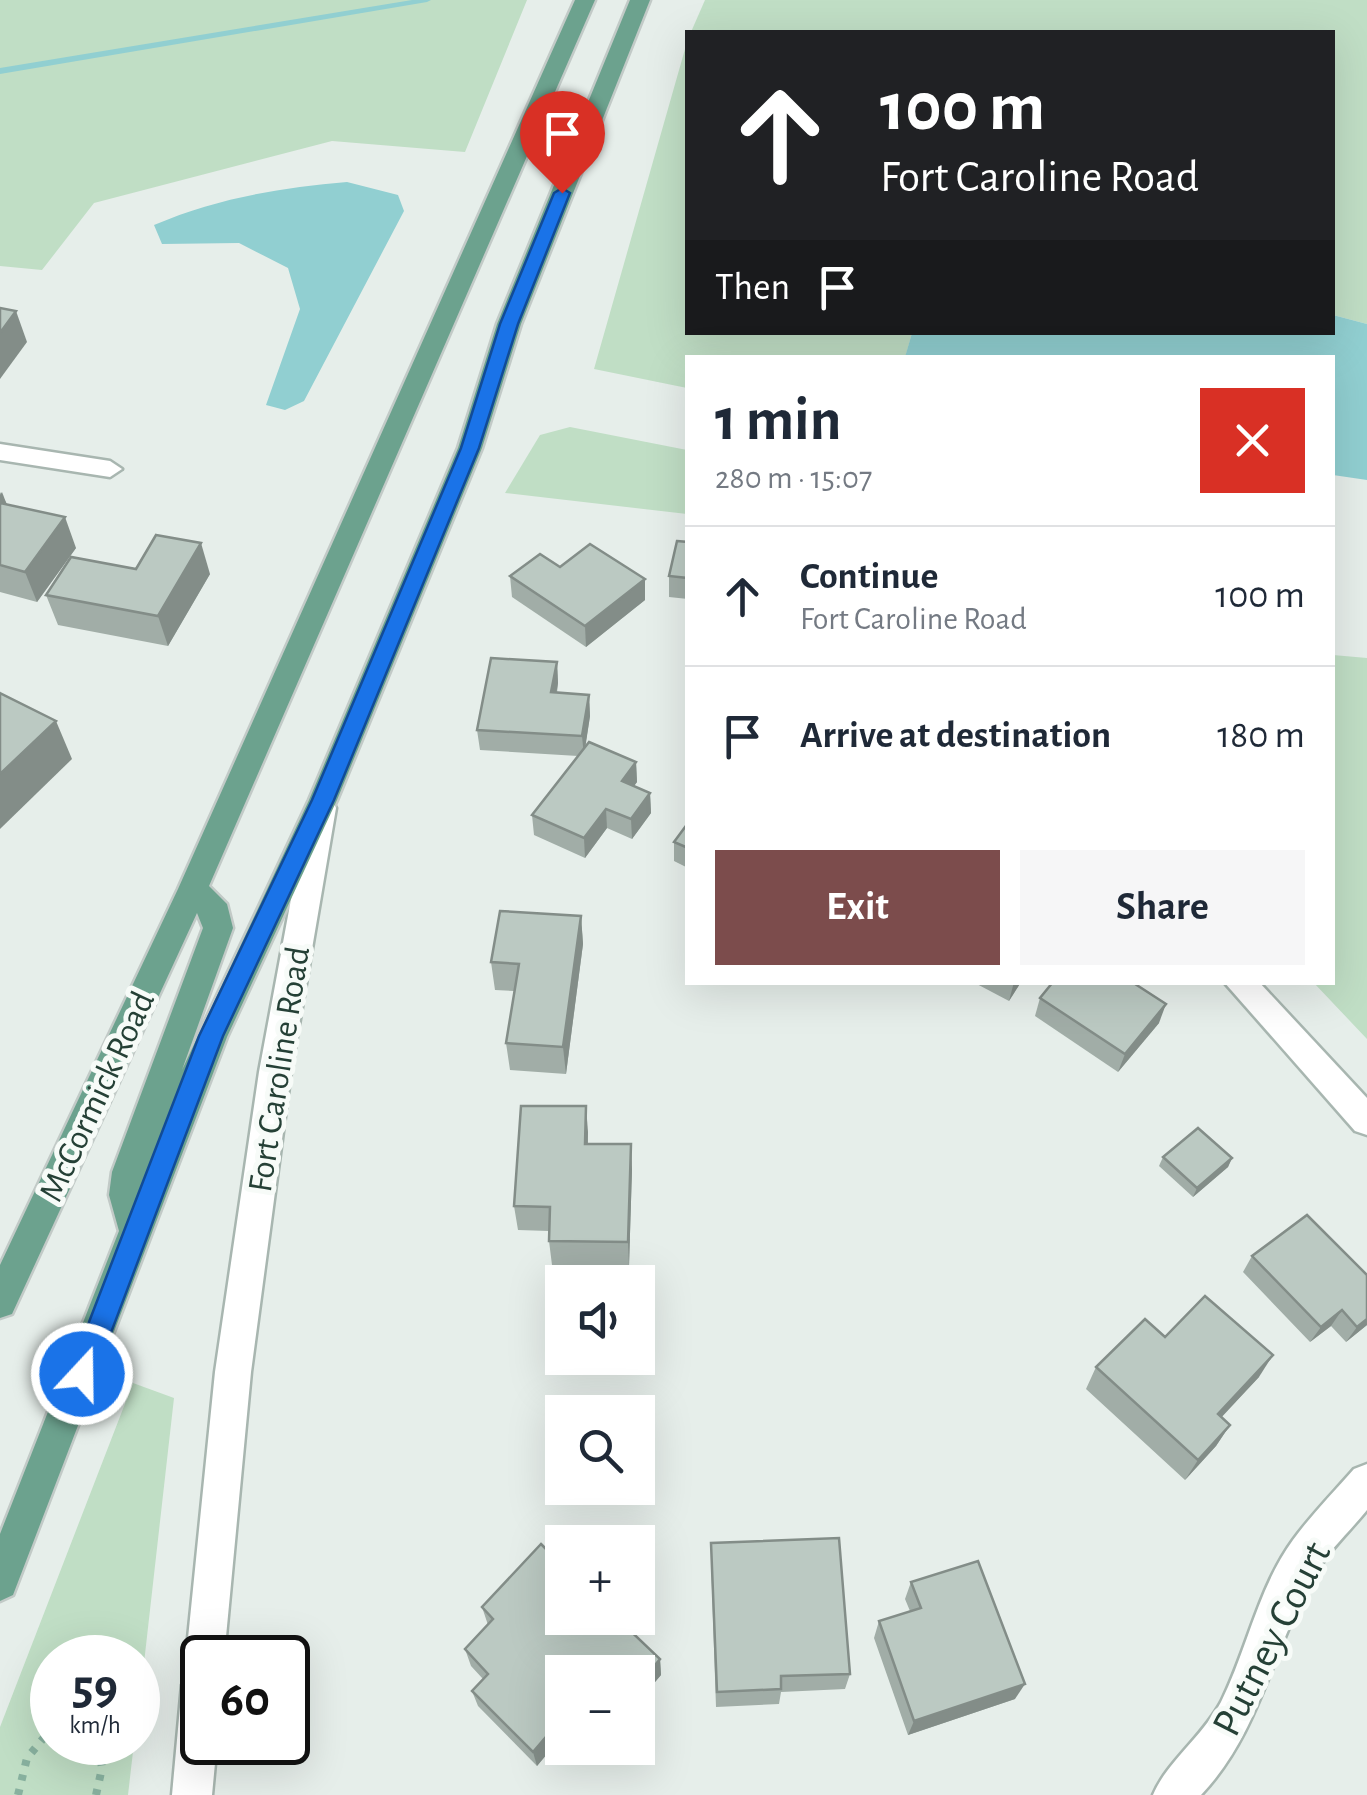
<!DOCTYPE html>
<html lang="en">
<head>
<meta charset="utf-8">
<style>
  :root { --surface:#fff; --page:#f6f6f7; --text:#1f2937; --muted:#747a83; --line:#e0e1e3; --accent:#7c4c4c }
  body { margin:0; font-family:"Alegreya Sans",sans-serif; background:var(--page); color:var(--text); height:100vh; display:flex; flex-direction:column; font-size:38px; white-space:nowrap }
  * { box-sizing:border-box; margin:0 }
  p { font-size:32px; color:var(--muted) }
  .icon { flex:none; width:55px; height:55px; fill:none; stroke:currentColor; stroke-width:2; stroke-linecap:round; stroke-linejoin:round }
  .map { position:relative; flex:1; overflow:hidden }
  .side { position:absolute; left:685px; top:355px; width:650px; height:630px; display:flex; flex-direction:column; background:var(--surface); border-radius:0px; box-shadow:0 10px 40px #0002 }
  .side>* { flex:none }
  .hud { position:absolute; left:685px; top:30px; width:650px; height:305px; border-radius:0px; box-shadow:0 10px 40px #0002; background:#202124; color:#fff; overflow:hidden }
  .fabs { position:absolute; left:545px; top:1265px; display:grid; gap:20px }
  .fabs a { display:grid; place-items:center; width:110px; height:110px; border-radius:0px; background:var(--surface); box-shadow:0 10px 40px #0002; font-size:50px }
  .speed { position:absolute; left:30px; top:1635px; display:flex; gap:20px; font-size:50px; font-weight:700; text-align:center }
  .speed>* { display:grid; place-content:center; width:130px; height:130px; border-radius:50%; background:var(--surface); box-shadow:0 10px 40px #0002; line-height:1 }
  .speed small { font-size:25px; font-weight:400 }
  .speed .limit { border:5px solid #111; border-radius:15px; background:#fff; color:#111 }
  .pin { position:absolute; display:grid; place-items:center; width:85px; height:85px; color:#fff; margin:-102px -42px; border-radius:50% 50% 50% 0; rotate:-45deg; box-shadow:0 0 10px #0007 }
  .pin .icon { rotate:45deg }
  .me { position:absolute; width:110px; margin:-55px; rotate:21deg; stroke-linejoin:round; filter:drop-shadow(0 0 8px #0008) }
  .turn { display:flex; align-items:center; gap:35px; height:210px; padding:0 30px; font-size:45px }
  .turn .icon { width:130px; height:130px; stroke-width:2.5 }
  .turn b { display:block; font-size:70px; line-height:85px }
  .then { display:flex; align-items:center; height:95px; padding:0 30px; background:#0003; gap:20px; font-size:38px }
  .round { display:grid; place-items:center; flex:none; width:105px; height:105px; border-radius:0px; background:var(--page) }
  .summary { display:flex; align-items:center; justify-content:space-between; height:170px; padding:0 30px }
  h1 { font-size:60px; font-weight:600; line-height:75px }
  .cta { display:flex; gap:20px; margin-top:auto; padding:20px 30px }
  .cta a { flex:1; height:115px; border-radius:0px; background:var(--accent); color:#fff; font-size:40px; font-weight:600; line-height:115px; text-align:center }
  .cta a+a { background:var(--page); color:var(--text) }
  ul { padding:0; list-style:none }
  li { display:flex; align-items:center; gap:30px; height:140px; padding:0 30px; border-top:2px solid var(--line) }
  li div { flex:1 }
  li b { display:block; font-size:38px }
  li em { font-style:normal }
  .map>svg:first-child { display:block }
  .green { fill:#c0dec5 }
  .water { fill:#91cfd1 }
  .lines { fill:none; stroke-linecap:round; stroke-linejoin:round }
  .stream { fill:#91cfd1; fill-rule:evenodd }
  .minor-casing { stroke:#a8b6b0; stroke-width:5 }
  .major-casing { stroke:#c2cac7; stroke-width:5 }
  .path { stroke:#88b19f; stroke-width:8; stroke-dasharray:6 9; stroke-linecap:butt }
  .minor { fill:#fff; fill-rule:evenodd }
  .major { fill:#6ca28e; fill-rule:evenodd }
  .wall { fill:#a1ada7 }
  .shaded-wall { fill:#838d88 }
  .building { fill:#bbc9c2; stroke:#838d88; stroke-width:2.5 }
  .route { fill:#1a73e8; stroke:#114b97; stroke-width:2.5 }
  .labels { text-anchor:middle; stroke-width:10; stroke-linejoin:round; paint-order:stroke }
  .street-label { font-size:35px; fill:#254036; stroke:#f7fbf8 }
  .near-street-label { font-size:42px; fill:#254036; stroke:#f7fbf8 }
</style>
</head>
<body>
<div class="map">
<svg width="1367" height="1795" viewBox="0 0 1367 1795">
  <rect width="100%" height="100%" fill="#e6eeea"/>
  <g class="green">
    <polygon points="0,0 527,0 465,152 332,141 94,203 42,270 0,266"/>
    <polygon points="705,0 1367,0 1367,324 1333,315 1332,32 691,32"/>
    <polygon points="687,42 688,332 912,333 905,358 688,358 687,388 594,369"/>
    <polygon points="570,427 687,450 687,514 505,493 540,435"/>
    <polygon points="1333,655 1367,658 1367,1039 1314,983 1332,982"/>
    <polygon points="133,1383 174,1398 138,1716 138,1658 52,1658 52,1742 134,1743 128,1795 0,1795 0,1727"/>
  </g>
  <g class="water">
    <path d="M 347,182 L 398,195 L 404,211 L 304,401 L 285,410 L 266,405 L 300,309 L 288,268 L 239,243 L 162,244 L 154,225 C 217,198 279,188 347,182 Z"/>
    <polygon points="1333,315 1367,324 1367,480 1333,475 1332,358 905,357 912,333 1332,332"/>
  </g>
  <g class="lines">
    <polygon class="stream" points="412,0 431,0 427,2 0,74 0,68"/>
    <defs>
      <g id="minor">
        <polygon points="0,444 110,461 122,469 110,477 0,460"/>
        <polygon points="322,797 332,800 336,808 291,1072 251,1372 224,1658 202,1658 202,1742 217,1742 212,1795 172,1795 182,1685 191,1670 186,1658 215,1372 259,1072 308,808 312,800"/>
        <polygon points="1224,982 1259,982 1367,1098 1367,1135 1355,1131"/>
        <path d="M 1367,1464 L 1367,1510 C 1351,1530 1330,1549 1318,1570 C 1273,1643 1262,1731 1201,1795 L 1153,1795 C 1166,1763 1203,1736 1221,1702 C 1247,1650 1258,1588 1293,1540 C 1311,1515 1334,1492 1354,1469 Z"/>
      </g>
      <polygon id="major" points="575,0 595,0 209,886 227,904 233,928 182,1070 309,800 458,448 497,324 630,0 650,0 521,324 482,448 337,800 227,1037 13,1595 0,1601 0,1534 119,1231 109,1195 112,1172 203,928 197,913 12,1314 0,1318 0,1265 178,889"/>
    </defs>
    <use href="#minor" class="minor-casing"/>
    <use href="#major" class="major-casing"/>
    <g class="path">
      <polyline points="18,1795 27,1758 52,1728"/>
      <polyline points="96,1795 102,1768 98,1742"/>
    </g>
    <use href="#minor" class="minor"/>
    <use href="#major" class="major"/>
  </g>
  <g class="wall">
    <polygon points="0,492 7,504 76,548 37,602 0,592"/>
    <polygon points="688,542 688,599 669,597 669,576"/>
    <polygon points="560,567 645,579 645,600 586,647 512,597 510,576"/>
    <polygon points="136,569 210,574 168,646 58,625 46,595"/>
    <polygon points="557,662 558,683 557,693 589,695 590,716 585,747 636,762 637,782 634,786 650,793 651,813 632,839 607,828 585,858 534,835 532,815 578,756 480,750 477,730"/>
    <polygon points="688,823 688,868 674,861 674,842"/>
    <polygon points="581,916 583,944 566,1074 510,1070 506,1043 514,991 495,990 491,962"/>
    <polygon points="973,982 1021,982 1009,1001"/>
    <polygon points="1040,998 1159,1023 1118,1072 1035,1016"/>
    <polygon points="588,1132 588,1144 632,1169 629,1266 552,1265 549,1241 549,1231 518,1230 514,1206"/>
    <polygon points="1163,1157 1232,1158 1228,1167 1193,1197 1159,1166"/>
    <polygon points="1252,1256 1367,1325 1346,1342 1331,1326 1310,1342 1243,1272"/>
    <polygon points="1165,1337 1259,1377 1221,1417 1230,1425 1216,1446 1185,1480 1086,1389 1096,1367"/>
    <polygon points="711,1543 850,1674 845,1689 781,1692 779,1704 716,1707 711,1561"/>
    <polygon points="911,1582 1015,1699 908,1735 874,1638 879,1621 910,1611 905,1599"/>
    <polygon points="482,1607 660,1659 661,1675 638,1702 638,1672 562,1672 562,1736 537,1766 478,1706 472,1691 483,1679 471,1666 465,1649 488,1625"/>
  </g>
  <g class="shaded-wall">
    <polygon points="16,311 27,342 0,379 0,333"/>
    <polygon points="2,492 14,523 0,515 0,495"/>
    <polygon points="65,517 76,548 37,602 25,572"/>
    <polygon points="201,543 210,574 168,646 158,616"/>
    <polygon points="645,579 645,600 586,647 585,626"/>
    <polygon points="557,662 558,683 553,713 551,692"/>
    <polygon points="589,695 590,716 584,756 582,736"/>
    <polygon points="56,721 72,759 0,829 0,774"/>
    <polygon points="636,762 637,782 623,801 622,781"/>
    <polygon points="650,793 651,813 632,839 631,819"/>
    <polygon points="606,809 607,828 585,858 584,838"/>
    <polygon points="581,916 583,944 566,1074 563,1047"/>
    <polygon points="1014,982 1021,982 1009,1001"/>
    <polygon points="1166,1004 1159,1023 1118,1072 1125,1054"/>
    <polygon points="586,1106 588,1132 587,1169 585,1144"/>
    <polygon points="631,1144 632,1169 629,1266 628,1242"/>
    <polygon points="1232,1158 1228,1167 1193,1197 1197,1188"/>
    <polygon points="1342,1310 1331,1326 1310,1342 1321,1327"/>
    <polygon points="1367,1319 1367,1325 1346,1342 1357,1327"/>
    <polygon points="1273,1355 1259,1377 1205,1435 1218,1414"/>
    <polygon points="1230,1425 1216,1446 1185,1480 1198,1460"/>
    <polygon points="660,1659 661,1675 638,1702 638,1686"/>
    <polygon points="1025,1684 1015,1699 908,1735 914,1721"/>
    <polygon points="562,1718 562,1736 537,1766 533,1752"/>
  </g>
  <g class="building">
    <polygon points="0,308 16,311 0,333"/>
    <polygon points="0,503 65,517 25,572 0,565"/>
    <polygon points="156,535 201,543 158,616 46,595 71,557 136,569"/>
    <polygon points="677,541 688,542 688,578 669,576"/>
    <polygon points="590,544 645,579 585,626 510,576 540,554 560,567"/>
    <polygon points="491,658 557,662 551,692 589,695 582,736 477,730"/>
    <polygon points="0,693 56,721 0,774"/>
    <polygon points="589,742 636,762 622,781 650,793 631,819 606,809 584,838 532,815"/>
    <polygon points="688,823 688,848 674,842"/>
    <polygon points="500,911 581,916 563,1047 506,1043 519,964 491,962"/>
    <polygon points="1053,982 1132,982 1166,1004 1125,1054 1040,998"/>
    <polygon points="521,1106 586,1106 585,1144 631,1144 628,1242 549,1241 550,1207 514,1206"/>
    <polygon points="1198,1128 1232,1158 1197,1188 1163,1157"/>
    <polygon points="1307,1215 1367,1275 1367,1319 1357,1327 1342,1310 1321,1327 1252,1256"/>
    <polygon points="1205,1296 1273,1355 1218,1414 1230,1425 1198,1460 1096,1367 1145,1319 1165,1337"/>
    <polygon points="839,1538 850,1674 781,1676 781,1689 717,1692 711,1543"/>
    <polygon points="541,1544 562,1565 562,1618 617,1618 660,1659 638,1686 638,1672 562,1672 562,1718 533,1752 472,1691 488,1674 465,1649 493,1619 482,1607"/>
    <polygon points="978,1561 1025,1684 914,1721 879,1621 921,1608 911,1582"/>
  </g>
  <polygon class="route" points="562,188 570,193 518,324 479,448 334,800 223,1036 92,1383 82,1386 72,1383 69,1374 199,1036 312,800 461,448 500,324 554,193"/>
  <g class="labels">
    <g class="street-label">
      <text transform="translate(278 1069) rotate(-81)" y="12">Fort Caroline Road</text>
      <text transform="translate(96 1096) rotate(-65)" y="12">McCormick Road</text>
    </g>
    <g class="near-street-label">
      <text transform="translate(1270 1638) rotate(-63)" y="15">Putney Court</text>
    </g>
  </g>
</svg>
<div class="fabs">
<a><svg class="icon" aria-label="sound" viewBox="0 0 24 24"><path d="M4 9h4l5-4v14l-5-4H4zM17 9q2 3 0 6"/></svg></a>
<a><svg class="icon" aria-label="search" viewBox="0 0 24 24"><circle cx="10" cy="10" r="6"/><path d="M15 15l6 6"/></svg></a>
<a>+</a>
<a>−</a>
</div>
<div class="speed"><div>59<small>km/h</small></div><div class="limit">60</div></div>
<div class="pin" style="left:562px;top:193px;background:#d93025"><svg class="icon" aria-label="arrive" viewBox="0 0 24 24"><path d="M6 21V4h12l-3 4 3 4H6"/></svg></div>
<svg class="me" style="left:82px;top:1374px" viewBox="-20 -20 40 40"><circle r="17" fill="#1a73e8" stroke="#fff" stroke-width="3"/><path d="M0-11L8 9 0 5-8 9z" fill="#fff"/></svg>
<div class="hud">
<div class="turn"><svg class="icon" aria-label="ahead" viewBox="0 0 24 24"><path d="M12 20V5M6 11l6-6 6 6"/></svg><div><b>100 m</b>Fort Caroline Road</div></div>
<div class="then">Then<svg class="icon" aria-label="arrive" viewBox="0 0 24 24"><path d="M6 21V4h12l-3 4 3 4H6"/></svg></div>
</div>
<section class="side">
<div class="summary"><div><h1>1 min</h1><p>280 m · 15:07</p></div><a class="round" style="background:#d93025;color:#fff"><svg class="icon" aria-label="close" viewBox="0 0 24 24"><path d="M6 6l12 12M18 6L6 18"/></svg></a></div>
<ul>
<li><svg class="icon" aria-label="ahead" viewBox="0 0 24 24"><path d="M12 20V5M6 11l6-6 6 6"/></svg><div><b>Continue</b><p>Fort Caroline Road</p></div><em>100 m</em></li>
<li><svg class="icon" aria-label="arrive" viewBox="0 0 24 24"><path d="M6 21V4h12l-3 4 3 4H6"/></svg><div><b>Arrive at destination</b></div><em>180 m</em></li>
</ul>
<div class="cta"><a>Exit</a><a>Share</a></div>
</section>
</div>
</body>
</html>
